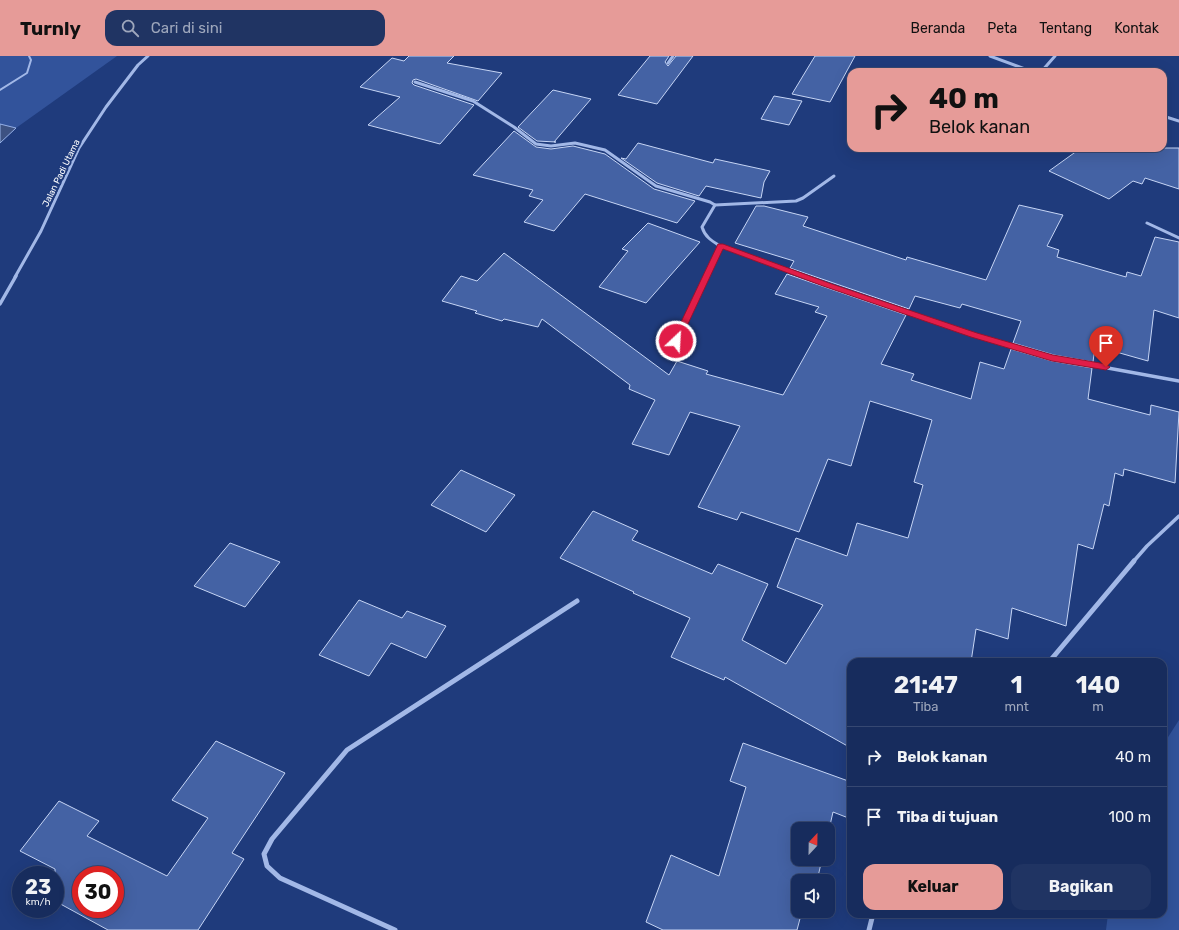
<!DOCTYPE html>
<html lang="id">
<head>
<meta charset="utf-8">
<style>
  :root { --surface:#172c5d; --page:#203463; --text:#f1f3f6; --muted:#9ea7bc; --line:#364872; --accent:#e69b98 }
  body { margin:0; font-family:Rubik,sans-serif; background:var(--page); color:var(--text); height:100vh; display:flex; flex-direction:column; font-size:15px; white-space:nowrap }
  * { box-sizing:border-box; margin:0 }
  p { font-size:13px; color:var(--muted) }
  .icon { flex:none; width:22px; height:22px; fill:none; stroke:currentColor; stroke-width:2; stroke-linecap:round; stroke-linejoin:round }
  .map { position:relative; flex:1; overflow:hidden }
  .details { position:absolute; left:847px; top:602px; width:320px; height:260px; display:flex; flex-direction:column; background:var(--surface); border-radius:12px; box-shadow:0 4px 16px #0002,0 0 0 1px var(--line) }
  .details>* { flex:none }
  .guide { position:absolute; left:847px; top:12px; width:320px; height:84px; border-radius:12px; box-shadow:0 4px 16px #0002,0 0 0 1px var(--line); background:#e69b98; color:#111; overflow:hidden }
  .needle { width:26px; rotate:22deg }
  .tools { position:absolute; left:791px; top:766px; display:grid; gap:8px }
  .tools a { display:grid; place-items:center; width:44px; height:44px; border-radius:8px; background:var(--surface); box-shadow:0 4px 16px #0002,0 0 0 1px var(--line); font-size:20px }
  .speed { position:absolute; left:12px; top:810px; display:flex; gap:8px; font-size:20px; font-weight:700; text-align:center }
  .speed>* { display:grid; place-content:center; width:52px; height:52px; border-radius:50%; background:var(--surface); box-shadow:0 4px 16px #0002,0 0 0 1px var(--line); line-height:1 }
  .speed small { font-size:10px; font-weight:400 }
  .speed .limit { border:6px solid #d22; background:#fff; color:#111 }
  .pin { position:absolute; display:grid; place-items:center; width:34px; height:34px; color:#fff; margin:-41px -17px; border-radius:50% 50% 50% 0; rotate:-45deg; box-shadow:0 0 4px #0007 }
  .pin .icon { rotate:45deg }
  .me { position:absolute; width:44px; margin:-22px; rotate:25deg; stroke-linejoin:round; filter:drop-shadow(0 0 3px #0008) }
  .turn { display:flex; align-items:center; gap:14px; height:84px; padding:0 16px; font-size:18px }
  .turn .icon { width:52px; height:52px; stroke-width:2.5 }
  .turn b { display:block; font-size:28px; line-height:34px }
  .eta { display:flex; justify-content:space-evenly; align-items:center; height:68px; text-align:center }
  .eta b { font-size:24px; font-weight:700; line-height:28px }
  .cta { display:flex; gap:8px; margin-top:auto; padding:8px 16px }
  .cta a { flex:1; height:46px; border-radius:12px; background:var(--accent); color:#111; font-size:16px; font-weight:700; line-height:46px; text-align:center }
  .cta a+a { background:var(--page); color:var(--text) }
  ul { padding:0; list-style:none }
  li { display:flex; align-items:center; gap:12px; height:60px; padding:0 16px; border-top:1px solid var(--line) }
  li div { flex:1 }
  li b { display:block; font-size:15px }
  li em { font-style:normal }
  header { display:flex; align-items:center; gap:24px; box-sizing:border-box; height:56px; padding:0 20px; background:var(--accent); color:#111 }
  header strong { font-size:19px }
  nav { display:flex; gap:22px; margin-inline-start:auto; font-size:14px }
  .search { width:280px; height:36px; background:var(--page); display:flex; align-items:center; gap:10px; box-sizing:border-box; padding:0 14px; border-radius:12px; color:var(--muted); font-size:15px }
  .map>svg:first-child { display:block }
  .green { fill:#32539b }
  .water { fill:#3d5282; stroke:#96b1e8 }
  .building { fill:#4462a4; stroke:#c6d5f5; fill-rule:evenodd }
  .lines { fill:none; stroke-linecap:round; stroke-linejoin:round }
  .service { stroke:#a2b8e7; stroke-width:2 }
  .minor-far2 { stroke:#a2b8e7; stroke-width:3 }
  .minor-far1 { stroke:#a2b8e7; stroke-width:3.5 }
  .minor { stroke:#a2b8e7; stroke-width:5 }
  .route { fill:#e11d48; stroke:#92132f }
  .labels { text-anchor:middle; stroke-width:4; stroke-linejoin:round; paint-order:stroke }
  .far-street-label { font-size:9px; fill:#fff; stroke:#1f3b7c }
</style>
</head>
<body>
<header>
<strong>Turnly</strong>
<div class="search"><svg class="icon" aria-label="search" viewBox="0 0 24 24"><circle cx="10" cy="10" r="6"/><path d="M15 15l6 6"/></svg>Cari di sini</div>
<nav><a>Beranda</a><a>Peta</a><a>Tentang</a><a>Kontak</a></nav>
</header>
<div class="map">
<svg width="1179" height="874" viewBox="0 0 1179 874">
  <rect width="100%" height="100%" fill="#1f3b7c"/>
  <g class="green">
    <polygon points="0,0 117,0 16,72 0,68"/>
    <polygon points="1179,664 1179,874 1106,874 1108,858 1163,858 1163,689"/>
  </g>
  <polygon class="water" points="0,68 16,72 0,87"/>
  <g class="building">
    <polygon points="409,0 454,0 447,7 502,17 478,45 416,23 413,24 412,27 414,29 474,49 440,88 368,69 400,41 360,31 392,2 404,5"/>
    <polygon points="650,0 669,0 665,6 668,10 676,0 693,0 657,48 618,39"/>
    <polygon points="815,0 855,0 830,46 792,38"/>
    <polygon points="553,34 591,43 554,86 556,86 537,85 518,71"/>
    <polygon points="774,40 802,45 789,69 761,63"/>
    <polygon points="514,75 536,91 551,93 573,90 605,98 654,133 695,145 677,167 585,138 554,175 524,166 543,144 529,140 533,134 473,119"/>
    <polygon points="638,87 713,107 715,103 770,115 764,126 761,142 706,130 699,140 657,127 621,102 626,103"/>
    <polygon points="1081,92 1179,92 1179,133 1145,122 1142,128 1133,125 1109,143 1049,115"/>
    <polygon points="1019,149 1063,159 1047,190 1059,194 1057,201 1126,221 1127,216 1141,220 1155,181 1179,186 1179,262 1154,254 1148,305 1095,290 1093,306 1054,299 1013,287 1021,265 962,248 960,252 915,240 909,253 790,212 794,205 735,187 756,150 764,150 808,161 803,170 906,204 907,201 986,224"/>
    <polygon points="648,167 700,186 646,247 599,231 628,195 622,193"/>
    <polygon points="504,197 669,319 677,305 708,315 706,318 783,339 827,260 815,256 819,251 775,238 787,218 906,259 881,308 914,318 911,324 971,343 980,306 1004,313 1011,293 1052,305 1092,312 1088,343 1150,359 1151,349 1179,356 1175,427 1124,413 1123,420 1115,417 1109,450 1104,448 1093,493 1078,488 1066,570 1012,552 1008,583 976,573 971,606 851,606 851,692 725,621 724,624 671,601 690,562 633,537 634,536 560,502 593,455 638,475 632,484 712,518 718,508 768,528 742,584 786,608 823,549 777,531 796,482 847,500 857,467 908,482 923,429 914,426 932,364 870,345 851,410 828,403 799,476 741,456 737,464 698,451 740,370 690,356 669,399 632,388 655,344 629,333 630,329 542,263 538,271 504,263 502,265 475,257 477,255 442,245 461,220 477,225"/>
    <polygon points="461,414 515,439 486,476 431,449"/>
    <polygon points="230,487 280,506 245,551 194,530"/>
    <polygon points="359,544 402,562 407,555 446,570 426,602 391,587 369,620 319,599"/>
    <path d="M 216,685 L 285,717 L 232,797 L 244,803 L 198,874 L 108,874 L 55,845 L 55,813 L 20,795 L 59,745 L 99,765 L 87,780 L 167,820 L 208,762 L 172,744 ZM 81,819 L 115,819 L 115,853 L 81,853 Z"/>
    <polygon points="743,687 851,726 851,763 833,756 828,778 828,773 798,773 798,803 822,803 817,825 798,825 798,855 802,855 797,874 663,874 646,866 671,799 719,820 746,731 730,725"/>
  </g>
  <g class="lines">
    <polyline class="service" points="0,34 27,17 31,4 29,0"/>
    <g class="minor-far2">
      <polyline points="990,0 1033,16"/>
      <polyline points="668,7 673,0"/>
      <polyline points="1041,16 1055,0"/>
      <path d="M 415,26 L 473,45 L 514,71 L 536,88 L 551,90 L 575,87 L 605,94 L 656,130 L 710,146 L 715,149 L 702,171 C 705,181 712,185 720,190 L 805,221"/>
      <polyline points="1163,60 1179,65"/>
      <polyline points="715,149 796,145 803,142 834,120"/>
      <polyline points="1147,167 1179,182"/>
      <polyline points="15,221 41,175 79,92 106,51 138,9 148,0"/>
      <polyline points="705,221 720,190"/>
    </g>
    <g class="minor-far1">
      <polyline points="803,220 974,279 1053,302 1179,325"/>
      <polyline points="0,248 16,220"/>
      <polyline points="676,285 706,220"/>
      <polyline points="1133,506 1147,490 1179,460"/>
    </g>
    <g class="minor">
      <polyline points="1049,606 1134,505"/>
      <polyline points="395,874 280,822 267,810 264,798 272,783 347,694 577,545"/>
      <polyline points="869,874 873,858"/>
    </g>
  </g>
  <polygon class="route" points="718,188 723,188 829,227 977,277 1053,299 1106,308 1110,311 1106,314 1052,305 971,281 823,230 723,193 680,285 676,288 673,287 672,285"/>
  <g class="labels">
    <g class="far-street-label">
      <text transform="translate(61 117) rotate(-64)" y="3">Jalan Padi Utama</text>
    </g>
  </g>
</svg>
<div class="tools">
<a><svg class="needle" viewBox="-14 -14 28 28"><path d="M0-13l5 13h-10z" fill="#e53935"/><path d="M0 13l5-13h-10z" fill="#9ea7bc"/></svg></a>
<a><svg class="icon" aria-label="sound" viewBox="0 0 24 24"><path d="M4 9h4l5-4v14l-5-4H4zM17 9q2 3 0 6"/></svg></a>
</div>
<div class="speed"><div>23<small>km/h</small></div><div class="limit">30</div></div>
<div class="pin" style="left:1106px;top:311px;background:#d93025"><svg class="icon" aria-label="arrive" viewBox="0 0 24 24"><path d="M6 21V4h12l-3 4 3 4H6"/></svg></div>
<svg class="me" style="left:676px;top:285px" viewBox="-20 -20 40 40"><circle r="17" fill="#e11d48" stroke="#fff" stroke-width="3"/><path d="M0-11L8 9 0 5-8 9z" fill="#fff"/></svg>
<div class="guide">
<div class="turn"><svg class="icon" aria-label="right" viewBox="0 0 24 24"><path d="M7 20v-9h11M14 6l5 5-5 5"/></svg><div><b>40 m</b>Belok kanan</div></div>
</div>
<section class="details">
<div class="eta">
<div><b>21:47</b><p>Tiba</p></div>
<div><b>1</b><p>mnt</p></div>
<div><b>140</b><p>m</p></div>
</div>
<ul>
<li><svg class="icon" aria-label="right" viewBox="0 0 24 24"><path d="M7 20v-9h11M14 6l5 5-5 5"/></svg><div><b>Belok kanan</b></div><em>40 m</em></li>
<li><svg class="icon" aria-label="arrive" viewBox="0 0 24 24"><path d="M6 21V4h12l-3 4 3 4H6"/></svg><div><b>Tiba di tujuan</b></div><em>100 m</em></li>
</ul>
<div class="cta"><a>Keluar</a><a>Bagikan</a></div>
</section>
</div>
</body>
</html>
